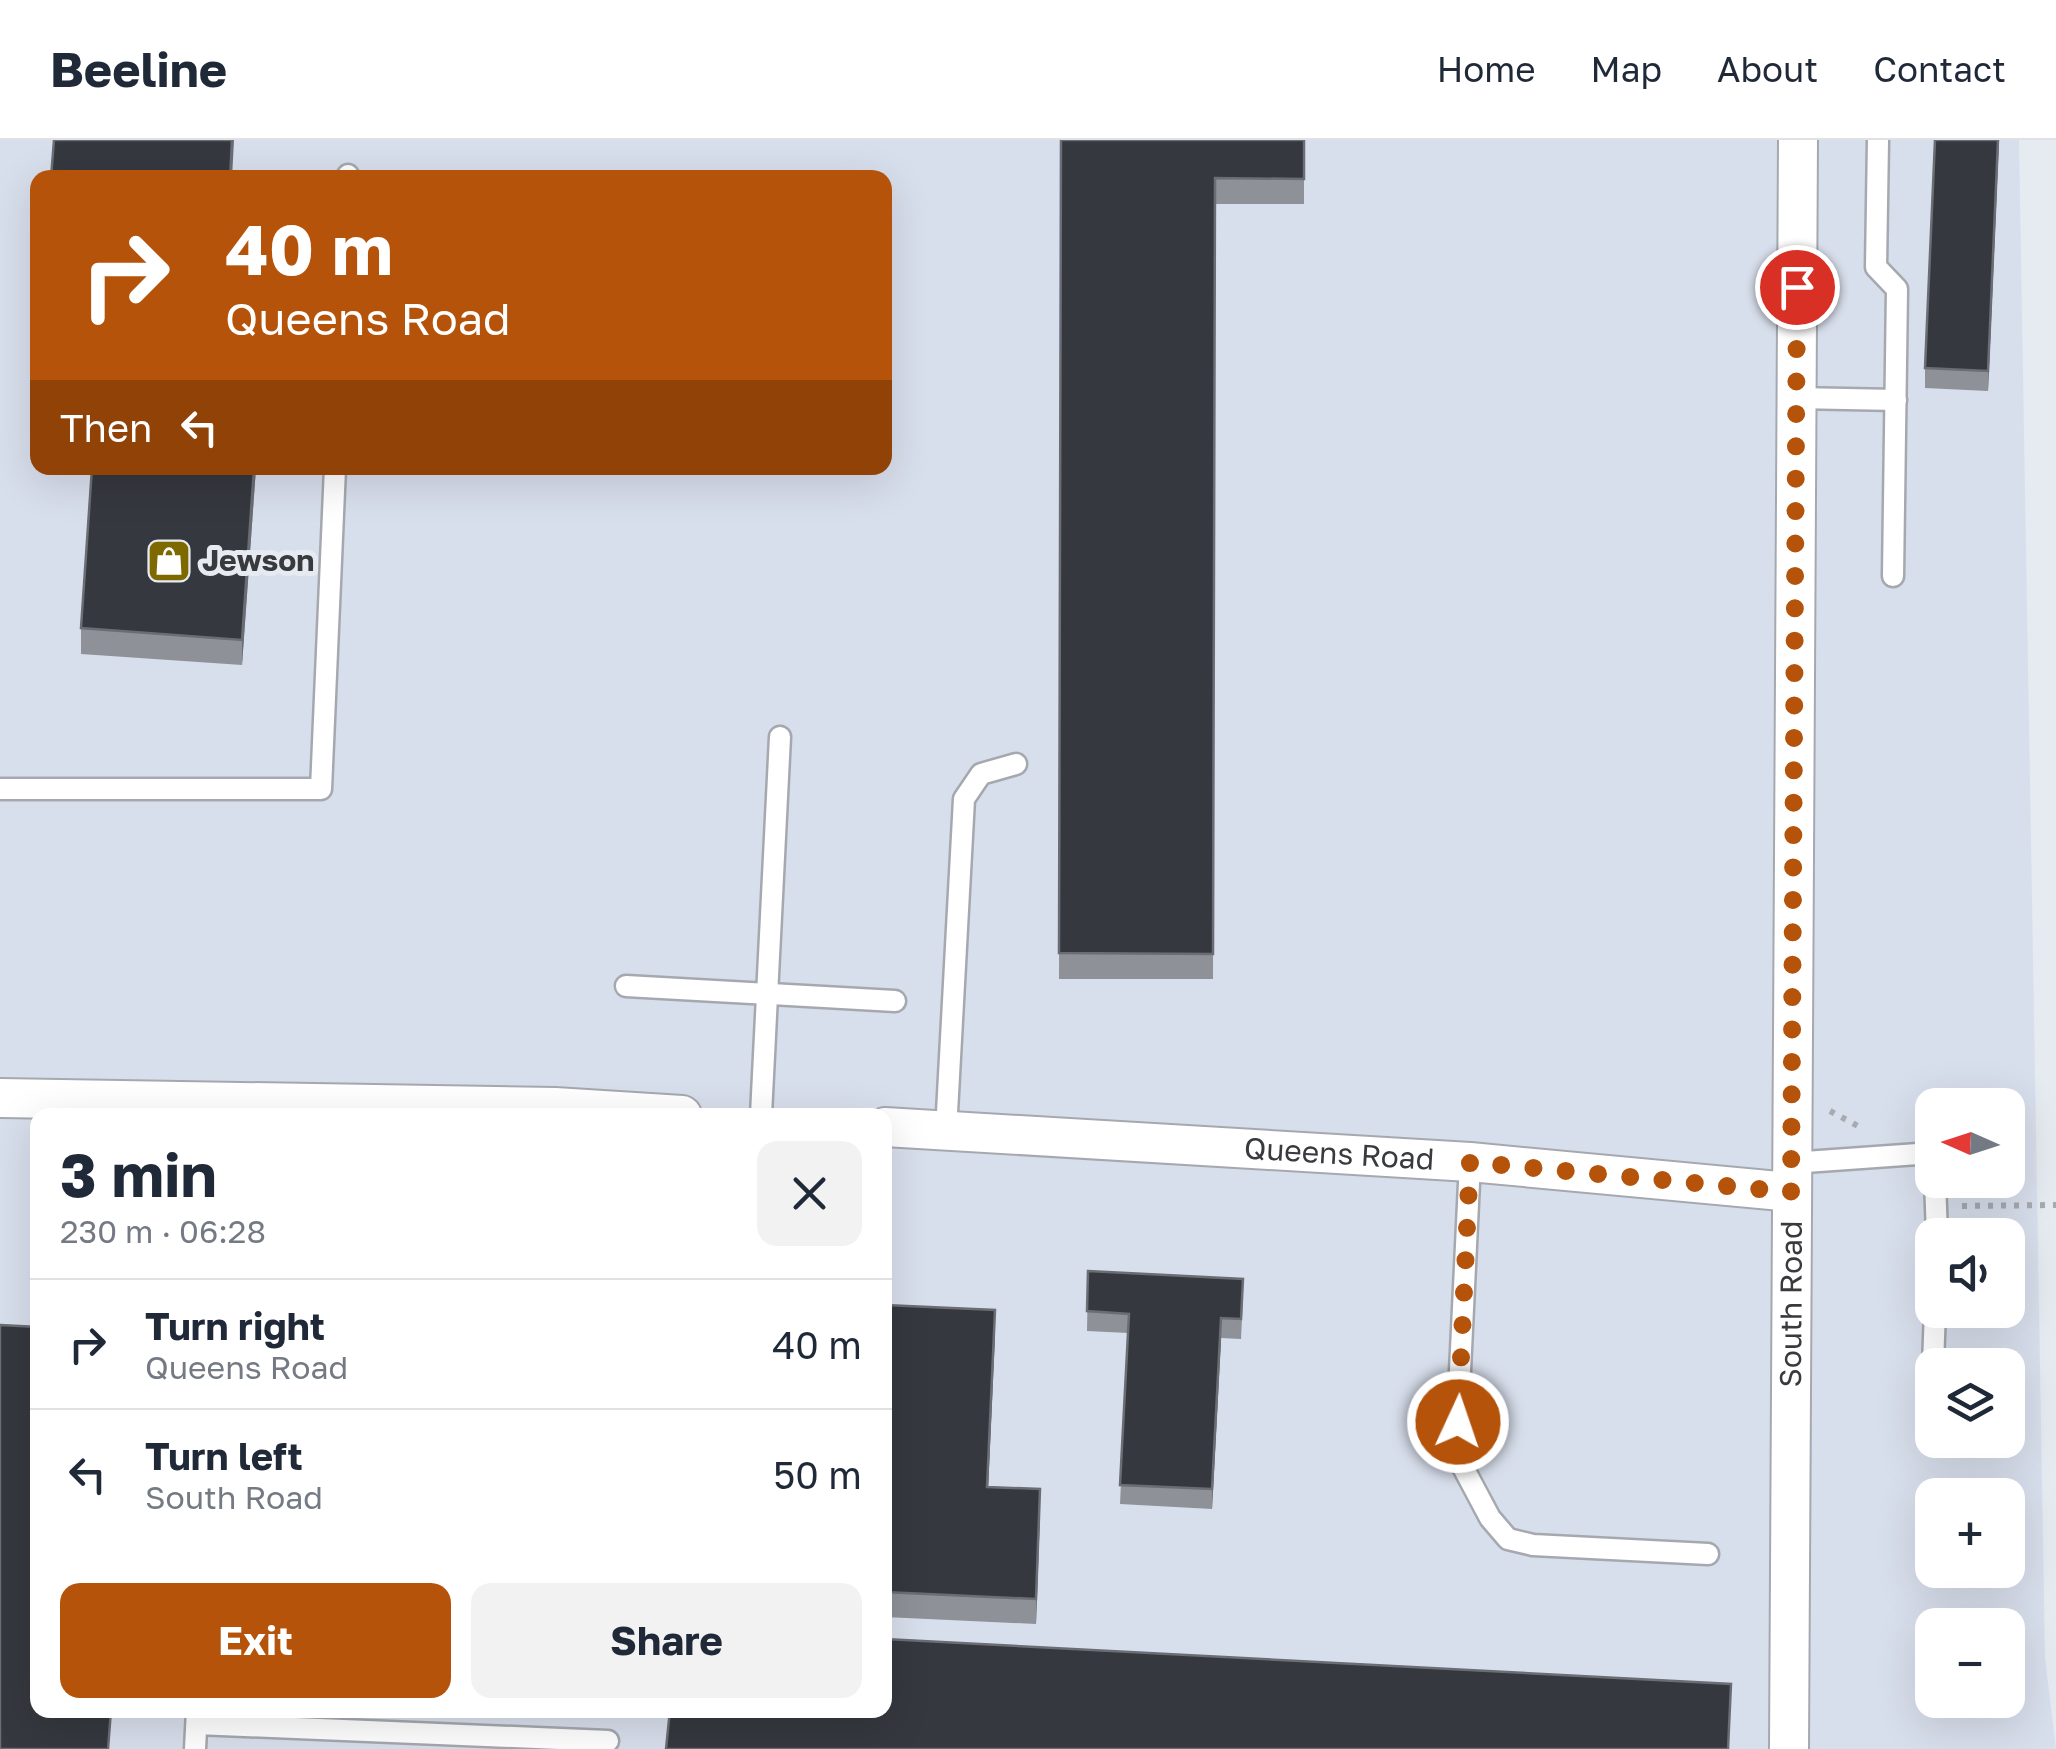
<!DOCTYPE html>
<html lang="en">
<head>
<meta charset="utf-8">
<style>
  :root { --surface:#fff; --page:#f2f2f3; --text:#1f2937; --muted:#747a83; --line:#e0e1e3; --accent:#b45309 }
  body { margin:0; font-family:"Golos Text",sans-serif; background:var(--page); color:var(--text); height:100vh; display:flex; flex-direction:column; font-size:38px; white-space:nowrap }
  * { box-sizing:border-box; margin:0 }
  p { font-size:32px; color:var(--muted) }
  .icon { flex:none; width:55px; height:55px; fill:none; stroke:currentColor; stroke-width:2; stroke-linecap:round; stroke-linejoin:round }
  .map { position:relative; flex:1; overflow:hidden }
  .details { position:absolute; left:30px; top:968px; width:862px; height:610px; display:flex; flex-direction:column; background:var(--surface); border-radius:20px; box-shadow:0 10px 40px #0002 }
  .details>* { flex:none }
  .hud { position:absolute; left:30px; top:30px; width:862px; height:305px; border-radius:20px; box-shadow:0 10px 40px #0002; background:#b45309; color:#fff; overflow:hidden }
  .needle { width:65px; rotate:273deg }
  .fabs { position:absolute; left:1915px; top:948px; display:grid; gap:20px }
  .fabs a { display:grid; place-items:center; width:110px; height:110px; border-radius:20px; background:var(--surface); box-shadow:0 10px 40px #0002; font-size:50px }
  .pin { position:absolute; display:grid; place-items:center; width:85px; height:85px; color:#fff; margin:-42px; border:5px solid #fff; border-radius:50%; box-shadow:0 2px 10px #0007 }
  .me { position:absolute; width:110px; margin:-55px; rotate:3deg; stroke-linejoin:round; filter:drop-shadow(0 0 8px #0008) }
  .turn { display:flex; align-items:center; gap:35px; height:210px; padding:0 30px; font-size:45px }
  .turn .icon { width:130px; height:130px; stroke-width:2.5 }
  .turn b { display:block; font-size:70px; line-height:85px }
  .then { display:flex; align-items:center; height:95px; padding:0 30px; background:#0003; gap:20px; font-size:38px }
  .round { display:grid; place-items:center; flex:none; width:105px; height:105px; border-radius:20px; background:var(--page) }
  .summary { display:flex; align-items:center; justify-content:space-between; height:170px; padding:0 30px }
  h1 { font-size:60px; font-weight:700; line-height:75px }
  .cta { display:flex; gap:20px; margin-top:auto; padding:20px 30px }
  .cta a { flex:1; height:115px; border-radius:20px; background:var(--accent); color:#fff; font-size:40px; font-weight:700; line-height:115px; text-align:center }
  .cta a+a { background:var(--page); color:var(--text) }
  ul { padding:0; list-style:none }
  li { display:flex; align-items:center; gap:30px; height:130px; padding:0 30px; border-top:2px solid var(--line) }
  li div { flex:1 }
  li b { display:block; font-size:38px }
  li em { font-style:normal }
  header { display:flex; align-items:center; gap:60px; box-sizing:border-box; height:140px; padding:0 50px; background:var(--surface); border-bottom:2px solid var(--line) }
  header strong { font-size:48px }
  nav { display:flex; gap:55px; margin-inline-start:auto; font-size:35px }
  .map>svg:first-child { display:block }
  .built { fill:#d8dfec; fill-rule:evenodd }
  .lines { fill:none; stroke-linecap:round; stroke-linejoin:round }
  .service-casing { stroke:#a5a9af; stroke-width:25 }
  .minor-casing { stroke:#a5a9af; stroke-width:42 }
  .path { stroke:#a7aab0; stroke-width:6; stroke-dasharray:5 8; stroke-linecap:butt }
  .service { stroke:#fff; stroke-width:20 }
  .minor { stroke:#fff; stroke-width:38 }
  .wall { fill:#8e9198 }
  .shaded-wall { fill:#6a6d74 }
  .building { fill:#35383e; stroke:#6a6d74; stroke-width:2.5 }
  .route { stroke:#b45309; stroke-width:18; stroke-dasharray:0 32.4 }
  .labels { text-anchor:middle; stroke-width:10; stroke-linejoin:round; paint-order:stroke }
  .poi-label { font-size:30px; font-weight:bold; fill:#383a3d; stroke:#e6eaf1; text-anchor:start }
  .street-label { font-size:30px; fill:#383a3d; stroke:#e6eaf1 }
</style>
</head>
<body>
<header>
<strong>Beeline</strong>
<nav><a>Home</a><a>Map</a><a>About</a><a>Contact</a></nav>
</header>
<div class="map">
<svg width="2056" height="1609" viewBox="0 0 2056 1609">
  <rect width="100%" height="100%" fill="#e6eaf1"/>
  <path class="built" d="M 0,0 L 2019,0 L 2045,1518 L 2056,1609 L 0,1609 ZM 38,38 L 885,38 L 885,328 L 38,328 ZM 1932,965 L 2008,965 L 2008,1040 L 1932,1040 ZM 38,975 L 885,975 L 885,1570 L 38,1570 ZM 1932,1095 L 2008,1095 L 2008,1170 L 1932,1170 ZM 1932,1225 L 2008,1225 L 2008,1300 L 1932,1300 ZM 1932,1355 L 2008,1355 L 2008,1430 L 1932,1430 ZM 1932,1485 L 2008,1485 L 2008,1560 L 1932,1560 Z"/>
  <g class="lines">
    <defs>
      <g id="service">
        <polyline points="1878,0 1876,127 1897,149 1893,436"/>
        <polyline points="348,38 348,35"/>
        <polyline points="1796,258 1896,260"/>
        <polyline points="0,649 321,649 335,328"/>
        <polyline points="626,846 895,861"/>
        <polyline points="761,975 780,597"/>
        <polyline points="946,991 964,659 981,634 1016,624"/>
        <polyline points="1470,1022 1456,1314 1490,1378 1508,1399 1533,1405 1708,1414"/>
        <polyline points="1791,1023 1932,1013 1932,1016"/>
        <polyline points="1935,1040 1937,1095"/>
        <polyline points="1933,1225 1935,1170"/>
        <polyline points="1931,1301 1932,1249"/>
        <polyline points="197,1584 608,1601"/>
        <polyline points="195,1609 197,1570"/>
      </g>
      <g id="minor">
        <polyline points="0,958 555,967 682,975"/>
        <path id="s1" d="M 885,987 L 1470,1022 L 1791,1052"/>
        <path id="s2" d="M 1789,1609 L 1798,0"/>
      </g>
    </defs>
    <use href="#service" class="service-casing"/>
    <use href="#minor" class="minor-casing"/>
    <g class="path">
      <polyline points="1830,971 1858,986"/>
      <polyline points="1962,1066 2056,1065"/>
    </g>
    <use href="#service" class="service"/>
    <use href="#minor" class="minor"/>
  </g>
  <g class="wall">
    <polygon points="1061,0 1304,0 1304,64 1215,64 1213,839 1059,839"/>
    <polygon points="1999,0 1988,251 1925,248 1925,228"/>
    <polygon points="38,261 38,312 36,312"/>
    <polygon points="256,328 242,525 81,514 81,488"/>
    <polygon points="1088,1131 1243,1158 1241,1199 1221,1198 1212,1369 1120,1364 1128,1193 1087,1191"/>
    <polygon points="885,1165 995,1195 988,1347 1040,1374 1036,1484 885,1477"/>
  </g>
  <g class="shaded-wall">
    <polygon points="232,0 234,0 232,38 230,38"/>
    <polygon points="1998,0 1999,0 1988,251 1988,231"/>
    <polygon points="254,328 256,328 242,525 242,500"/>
    <polygon points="995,1170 995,1195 987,1372 987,1347"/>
    <polygon points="1221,1178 1221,1198 1212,1369 1212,1349"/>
    <polygon points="1040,1349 1040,1374 1036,1484 1036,1459"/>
  </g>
  <g class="building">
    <polygon points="54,0 232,0 230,38 51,38"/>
    <polygon points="1061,0 1304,0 1304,39 1215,38 1213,814 1059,813"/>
    <polygon points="1935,0 1998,0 1988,231 1925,228"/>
    <polygon points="92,328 254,328 242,500 81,488"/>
    <polygon points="1088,1131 1243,1139 1241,1179 1221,1178 1212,1349 1120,1345 1129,1174 1087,1171"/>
    <polygon points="885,1165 995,1170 987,1347 1040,1349 1036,1459 885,1452"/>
    <polygon points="0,1185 38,1187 38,1570 111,1570 108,1609 0,1609"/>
    <polygon points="885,1499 1731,1544 1728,1609 666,1609 670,1570 885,1570"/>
  </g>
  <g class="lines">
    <polyline class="route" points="1458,1282 1470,1022 1791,1052 1797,147"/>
  </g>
  <defs>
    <symbol id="shop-square" viewBox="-11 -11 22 22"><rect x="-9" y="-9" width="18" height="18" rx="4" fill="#7d6900" stroke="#e6eaf1"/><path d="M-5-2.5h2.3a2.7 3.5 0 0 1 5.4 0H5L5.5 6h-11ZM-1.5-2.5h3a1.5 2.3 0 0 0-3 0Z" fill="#fff"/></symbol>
  </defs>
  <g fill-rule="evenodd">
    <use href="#shop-square" x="144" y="396" width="50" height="50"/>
  </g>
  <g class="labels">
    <g class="poi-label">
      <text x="202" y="431">Jewson</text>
    </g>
    <g class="street-label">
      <text dy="10" stroke="none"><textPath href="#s1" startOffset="455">Queens Road</textPath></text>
      <text dy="10" stroke="none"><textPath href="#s2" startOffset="445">South Road</textPath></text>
    </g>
  </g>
</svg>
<div class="fabs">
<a><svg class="needle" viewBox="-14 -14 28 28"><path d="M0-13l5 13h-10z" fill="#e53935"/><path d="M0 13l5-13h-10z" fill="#747a83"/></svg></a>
<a><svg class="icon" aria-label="sound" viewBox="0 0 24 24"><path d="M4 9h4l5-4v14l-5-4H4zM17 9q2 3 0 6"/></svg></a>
<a><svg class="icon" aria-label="layers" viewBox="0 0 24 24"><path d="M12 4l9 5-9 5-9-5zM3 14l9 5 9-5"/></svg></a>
<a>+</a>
<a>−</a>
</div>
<div class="pin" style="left:1797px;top:147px;background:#d93025"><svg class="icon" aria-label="arrive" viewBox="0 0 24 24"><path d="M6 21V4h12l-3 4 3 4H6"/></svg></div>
<svg class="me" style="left:1458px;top:1282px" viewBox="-20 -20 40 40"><circle r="17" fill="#b45309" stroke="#fff" stroke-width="3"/><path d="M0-11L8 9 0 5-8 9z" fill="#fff"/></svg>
<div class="hud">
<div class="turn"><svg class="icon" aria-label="right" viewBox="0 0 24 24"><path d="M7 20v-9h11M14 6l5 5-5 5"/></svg><div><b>40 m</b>Queens Road</div></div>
<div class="then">Then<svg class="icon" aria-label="left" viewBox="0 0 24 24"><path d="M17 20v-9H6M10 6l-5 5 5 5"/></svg></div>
</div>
<section class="details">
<div class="summary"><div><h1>3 min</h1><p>230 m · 06:28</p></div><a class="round"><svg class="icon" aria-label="close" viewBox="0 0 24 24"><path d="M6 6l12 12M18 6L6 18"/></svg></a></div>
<ul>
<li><svg class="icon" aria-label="right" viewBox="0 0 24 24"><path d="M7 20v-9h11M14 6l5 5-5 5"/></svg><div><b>Turn right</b><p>Queens Road</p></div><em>40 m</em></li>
<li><svg class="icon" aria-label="left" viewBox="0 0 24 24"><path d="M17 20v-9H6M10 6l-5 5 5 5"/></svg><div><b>Turn left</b><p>South Road</p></div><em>50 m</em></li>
</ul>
<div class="cta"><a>Exit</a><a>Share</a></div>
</section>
</div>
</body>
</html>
